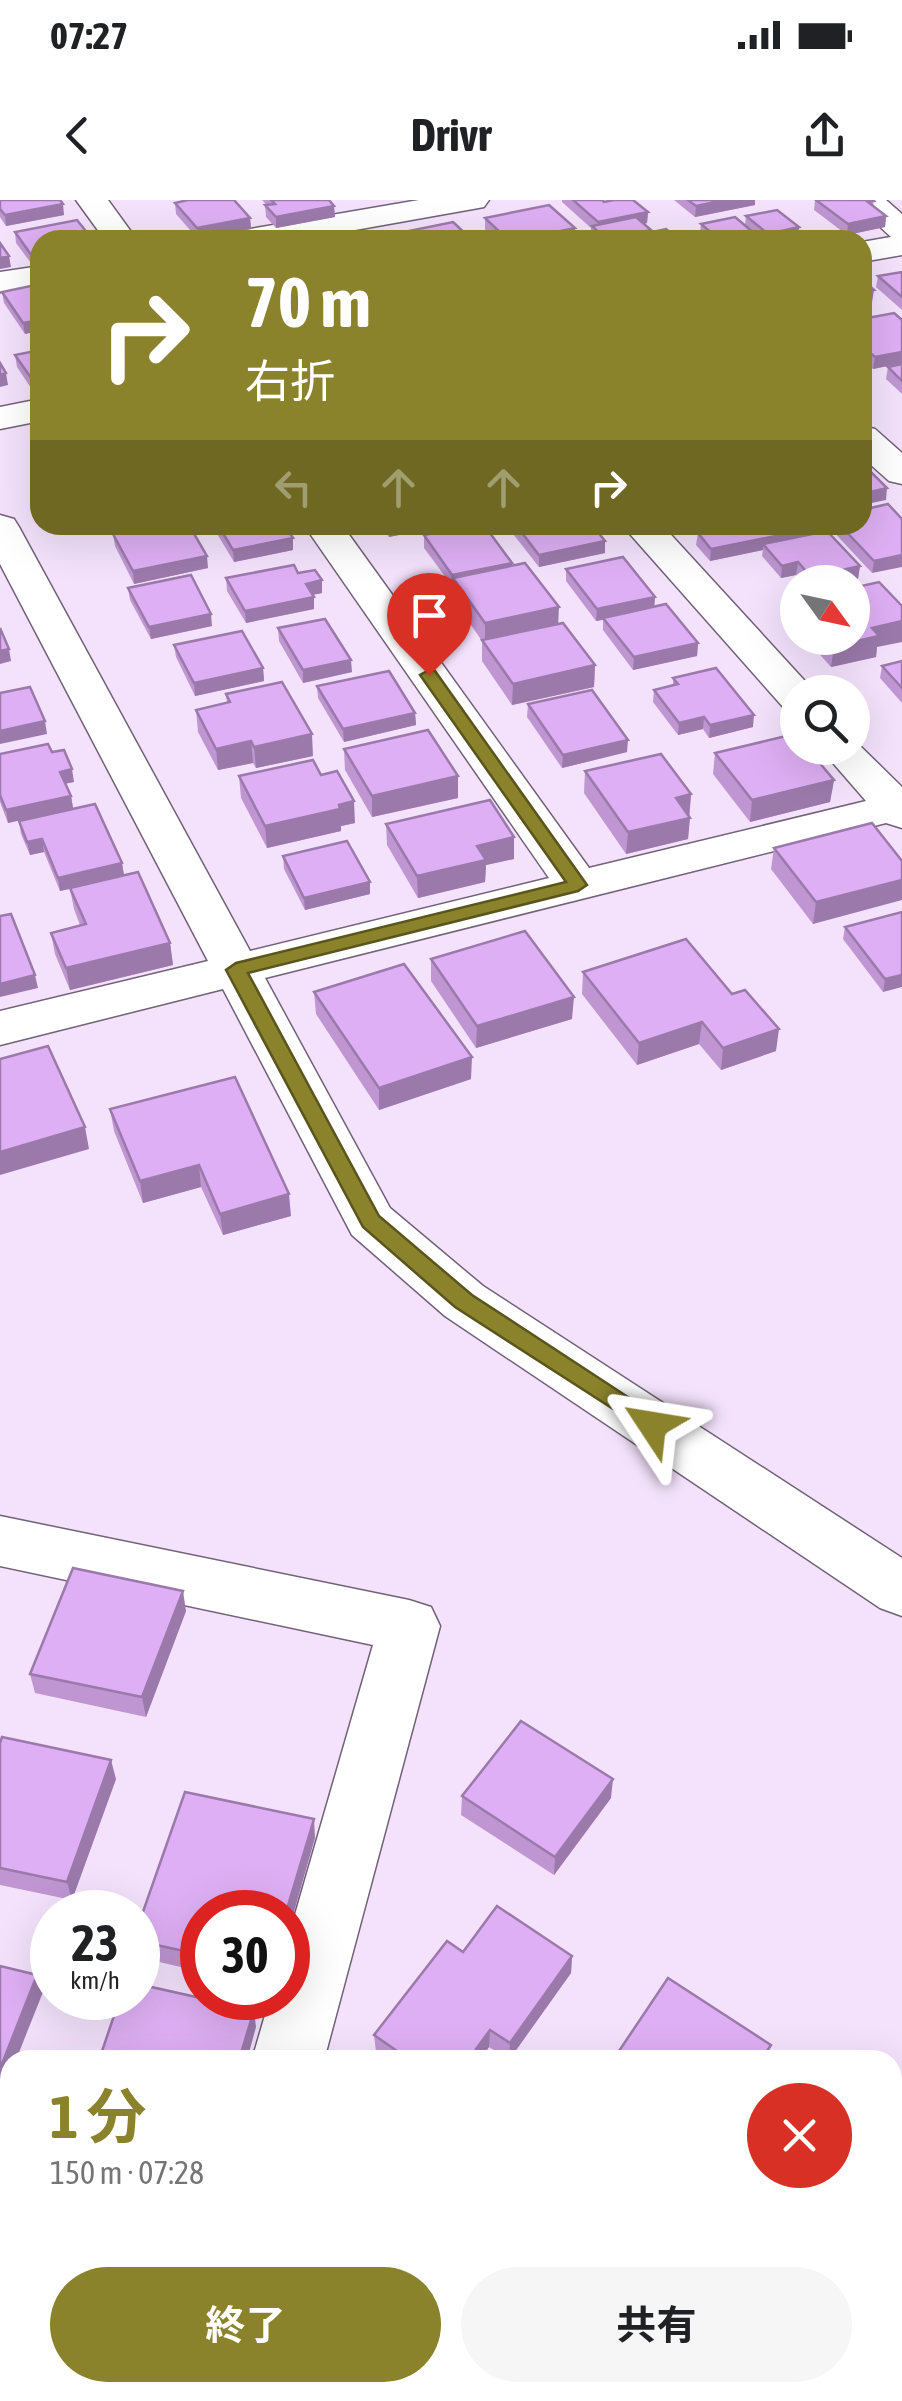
<!DOCTYPE html>
<html lang="ja">
<head>
<meta charset="utf-8">
<style>
  :root { --surface:#fff; --page:#f6f6f6; --text:#202124; --muted:#757577; --accent:#8a832b }
  body { margin:0; font-family:"Asap Condensed","Noto Sans JP",sans-serif; background:var(--page); color:var(--text); height:100vh; display:flex; flex-direction:column; font-size:38px; white-space:nowrap }
  * { box-sizing:border-box; margin:0 }
  p { font-size:32px; color:var(--muted) }
  .icon { flex:none; width:55px; height:55px; fill:none; stroke:currentColor; stroke-width:2; stroke-linecap:round; stroke-linejoin:round }
  .map { position:relative; flex:1; overflow:hidden }
  .drawer { position:absolute; left:0px; top:1850px; width:902px; height:352px; display:flex; flex-direction:column; background:var(--surface); border-radius:30px 30px 0 0; box-shadow:0 10px 40px #0002 }
  .drawer>* { flex:none }
  .guide { position:absolute; left:30px; top:30px; width:842px; height:305px; border-radius:30px; box-shadow:0 10px 40px #0002; background:#8a832b; color:#fff; overflow:hidden }
  .needle { width:65px; rotate:123deg }
  .buttons { position:absolute; left:780px; top:365px; display:grid; gap:20px }
  .buttons a { display:grid; place-items:center; width:90px; height:90px; border-radius:50%; background:var(--surface); box-shadow:0 10px 40px #0002; font-size:50px }
  .speed { position:absolute; left:30px; top:1690px; display:flex; gap:20px; font-size:50px; font-weight:700; text-align:center }
  .speed>* { display:grid; place-content:center; width:130px; height:130px; border-radius:50%; background:var(--surface); box-shadow:0 10px 40px #0002; line-height:1 }
  .speed small { font-size:25px; font-weight:400 }
  .speed .limit { border:15px solid #d22; background:#fff; color:#111 }
  .pin { position:absolute; display:grid; place-items:center; width:85px; height:85px; color:#fff; margin:-102px -42px; border-radius:50% 50% 50% 0; rotate:-45deg; box-shadow:0 0 10px #0007 }
  .pin .icon { rotate:45deg }
  .me { position:absolute; width:110px; margin:-55px; rotate:303deg; stroke-linejoin:round; filter:drop-shadow(0 0 8px #0008) }
  .turn { display:flex; align-items:center; gap:35px; height:210px; padding:0 50px; font-size:45px }
  .turn .icon { width:130px; height:130px; stroke-width:2.5 }
  .turn b { display:block; font-size:70px; line-height:85px }
  .lanes { display:flex; align-items:center; height:95px; padding:0 50px; background:#0003; justify-content:center; gap:50px; direction:ltr }
  .lanes .off { opacity:.35 }
  .round { display:grid; place-items:center; flex:none; width:105px; height:105px; border-radius:52px; background:var(--page) }
  .overview { display:flex; align-items:center; justify-content:space-between; height:170px; padding:0 50px }
  h1 { font-size:60px; font-weight:700; line-height:75px; color:var(--accent) }
  .action { display:flex; gap:20px; margin-top:auto; padding:20px 50px }
  .action a { flex:1; height:115px; border-radius:60px; background:var(--accent); color:#fff; font-size:40px; font-weight:700; line-height:115px; text-align:center }
  .action a+a { background:var(--page); color:var(--text) }
  .status { display:flex; justify-content:space-between; align-items:center; height:70px; padding:0 50px; background:var(--surface); direction:ltr }
  .status svg { height:28px; fill:currentColor }
  header { display:flex; justify-content:space-between; align-items:center; height:130px; padding:0 50px; background:var(--surface); font-size:45px; font-weight:700 }
  .map>svg:first-child { display:block }
  .lines { fill:none; stroke-linecap:round; stroke-linejoin:round }
  .minor-casing { stroke:#716278; stroke-width:3 }
  .tertiary-casing { stroke:#716278; stroke-width:3 }
  .minor { fill:#fff; fill-rule:evenodd }
  .tertiary { fill:#fff; fill-rule:evenodd }
  .wall { fill:#bf96d2 }
  .shaded-wall { fill:#9b7aab }
  .building { fill:#deaff4; stroke:#9b7aab; stroke-width:2.5 }
  .route { fill:#8a832b; stroke:#5a551c; stroke-width:2.5 }
</style>
</head>
<body>
<div class="status"><b>07:27</b><svg viewBox="0 0 49 12"><path d="M0 12V9h3v3zM5 12V6h3v6zM10 12V3h3v9zM15 12V0h3v12zM26 1h20v11H26zM47 4h2v5h-2z"/></svg></div>
<header><svg class="icon" aria-label="back" viewBox="0 0 24 24"><path d="M15 5l-7 7 7 7"/></svg>Drivr<svg class="icon" aria-label="share" viewBox="0 0 24 24"><path d="M12 15V3M7 8l5-5 5 5M5 13v7h14v-7"/></svg></header>
<div class="map">
<svg width="902" height="2201" viewBox="0 0 902 2201">
  <rect width="100%" height="100%" fill="#f4e2fc"/>
  <g class="lines">
    <defs>
      <g id="minor">
        <polygon points="76,0 108,0 137,40 105,40"/>
        <polygon points="419,0 489,0 484,7 473,9 299,40 228,40 233,33 244,30"/>
        <polygon points="851,0 886,0 902,14 902,40 891,37"/>
        <polygon points="40,66 40,86 0,92 0,72"/>
        <polygon points="862,226 875,229 902,253 902,284 889,281 862,257"/>
        <polygon points="0,315 14,319 19,327 250,751 549,678 304,325 342,325 589,668 866,601 820,548 852,548 852,538 902,587 902,628 886,623 265,778 390,1008 483,1086 902,1358 902,1416 880,1408 445,1116 352,1035 223,789 0,845 0,811 208,761 0,364"/>
        <polygon points="622,325 662,325 815,492 798,492 798,510 783,507"/>
        <polygon points="0,1316 409,1400 431,1407 440,1426 324,1860 252,1860 270,1798 288,1798 288,1739 373,1445 0,1366"/>
        <polygon points="157,2192 235,2192 233,2201 155,2201"/>
        <polygon points="664,2192 750,2192 753,2201 667,2201"/>
      </g>
      <g id="tertiary">
        <polygon points="902,35 902,55 862,62 862,42"/>
        <polygon points="40,199 40,221 0,229 0,207"/>
      </g>
    </defs>
    <use href="#minor" class="minor-casing"/>
    <use href="#tertiary" class="tertiary-casing"/>
    <use href="#minor" class="minor"/>
    <use href="#tertiary" class="tertiary"/>
  </g>
  <g class="wall">
    <polygon points="0,0 64,15 6,26 0,17"/>
    <polygon points="262,0 329,0 334,6 335,17 276,28 266,17 265,5 267,5"/>
    <polygon points="562,0 602,0 604,2 648,12 647,23 644,24 650,33 679,40 594,40 591,38 591,28 562,2"/>
    <polygon points="674,0 755,0 755,5 695,17"/>
    <polygon points="815,0 873,0 874,7 886,16 885,27 847,35 814,10"/>
    <polygon points="175,3 250,18 251,29 198,39 176,14"/>
    <polygon points="746,16 799,27 798,38 789,40 761,40 754,35 754,40 705,40 700,35 701,24 745,25"/>
    <polygon points="485,18 574,39 496,40 485,29"/>
    <polygon points="77,20 34,67 16,43 15,32"/>
    <polygon points="902,72 902,110 876,87 878,76"/>
    <polygon points="40,84 25,134 4,103 2,92"/>
    <polygon points="862,119 902,120 902,163 873,169 862,159"/>
    <polygon points="40,140 40,193 35,194 17,167 15,155 36,151 35,141"/>
    <polygon points="902,164 902,194 886,179 888,167"/>
    <polygon points="888,304 872,373 830,328 831,325 862,325"/>
    <polygon points="215,325 284,325 293,338 293,350 234,362 216,332"/>
    <polygon points="381,325 448,325 389,337"/>
    <polygon points="510,325 592,325 605,341 605,353 539,367 510,330"/>
    <polygon points="805,330 804,336 860,366 858,379 841,382 803,382 796,375 781,378 762,356 763,350 710,361 696,345 698,333"/>
    <polygon points="113,334 208,368 134,384 115,346"/>
    <polygon points="424,335 512,366 558,424 595,465 594,487 512,505 482,461 482,441 453,399 453,387 424,348"/>
    <polygon points="566,369 655,397 654,407 698,443 697,456 633,470 603,430 603,420 596,421 566,381"/>
    <polygon points="298,373 322,393 312,395 314,409 246,423 227,391 226,378"/>
    <polygon points="128,388 212,426 151,439 130,400"/>
    <polygon points="798,400 798,428 792,422 795,401"/>
    <polygon points="278,428 352,472 303,483 279,441"/>
    <polygon points="805,438 852,438 877,447 876,457 831,467"/>
    <polygon points="174,445 263,468 264,481 195,496 176,457"/>
    <polygon points="902,461 902,503 880,478 882,466"/>
    <polygon points="673,478 753,527 709,538 703,529 678,535 653,502 654,490 673,485"/>
    <polygon points="317,486 415,513 416,525 344,542 318,498"/>
    <polygon points="226,494 313,556 256,568 253,563 218,570 198,532 196,510 227,503"/>
    <polygon points="528,504 627,552 562,568 527,517"/>
    <polygon points="344,549 458,576 458,598 372,617 345,570"/>
    <polygon points="52,552 74,582 65,584 71,596 73,608 8,623 0,602 0,554"/>
    <polygon points="715,553 834,580 830,602 750,622 713,574"/>
    <polygon points="585,571 691,594 688,639 626,654 584,593"/>
    <polygon points="321,575 355,623 341,626 341,631 267,648 241,598 239,576"/>
    <polygon points="19,621 122,663 124,675 170,743 173,765 70,790 55,754 51,733 80,725 74,709 70,689 60,691 44,652 30,655 21,634"/>
    <polygon points="386,624 514,637 514,659 486,665 485,682 418,698 387,645"/>
    <polygon points="774,648 902,661 813,724 771,669"/>
    <polygon points="283,656 370,682 370,694 305,710 284,669"/>
    <polygon points="902,712 883,792 843,739 845,727"/>
    <polygon points="431,759 572,819 476,848 431,781"/>
    <polygon points="583,772 776,851 721,870 699,844 637,865 582,794"/>
    <polygon points="314,792 471,879 379,910 316,814"/>
    <polygon points="110,909 291,1016 223,1035 201,987 143,1003 114,931"/>
    <polygon points="186,1411 146,1517 35,1493 30,1474"/>
    <polygon points="0,1543 116,1579 72,1700 0,1685"/>
    <polygon points="462,1596 611,1598 554,1675 461,1615"/>
    <polygon points="315,1638 202,1712 202,1772 138,1757 138,1726"/>
    <polygon points="463,1752 572,1756 571,1773 509,1860 489,1847 480,1860 387,1860 376,1852 374,1835"/>
    <polygon points="10,2095 10,2192 145,2192 142,2201 25,2201 0,2195 0,2123"/>
  </g>
  <g class="shaded-wall">
    <polygon points="725,0 755,0 755,5 695,17 696,6"/>
    <polygon points="63,4 64,15 6,26 5,15"/>
    <polygon points="334,6 335,17 276,28 276,17"/>
    <polygon points="648,12 647,23 598,33 598,22"/>
    <polygon points="886,16 885,27 847,35 848,24"/>
    <polygon points="250,18 251,29 198,39 197,28"/>
    <polygon points="799,27 798,38 767,40 768,34"/>
    <polygon points="575,28 574,39 570,40 517,40"/>
    <polygon points="651,30 650,40 606,40 606,39"/>
    <polygon points="754,33 754,40 720,40"/>
    <polygon points="40,54 40,66 34,67 32,56"/>
    <polygon points="9,56 11,67 0,69 0,58"/>
    <polygon points="874,90 871,109 863,111 862,116 862,92"/>
    <polygon points="40,120 40,131 25,134 23,123"/>
    <polygon points="902,152 902,163 873,169 875,157"/>
    <polygon points="6,173 8,185 0,187 0,175"/>
    <polygon points="40,181 40,193 35,194 34,182"/>
    <polygon points="887,288 886,300 862,305 862,294"/>
    <polygon points="98,325 117,325 98,329"/>
    <polygon points="389,325 448,325 389,337"/>
    <polygon points="805,330 803,342 763,344 763,350 710,361 711,349"/>
    <polygon points="293,338 293,350 234,362 233,350"/>
    <polygon points="605,341 605,353 539,367 539,355"/>
    <polygon points="902,355 902,367 872,373 874,361"/>
    <polygon points="207,356 208,368 134,384 133,371"/>
    <polygon points="798,362 796,375 781,378 782,366"/>
    <polygon points="512,363 512,375 453,378 452,387 452,375"/>
    <polygon points="860,366 858,379 841,382 810,382 811,377"/>
    <polygon points="322,380 322,393 307,396 306,384"/>
    <polygon points="314,397 314,409 246,423 245,411"/>
    <polygon points="655,397 654,409 596,421 597,409"/>
    <polygon points="559,407 558,428 485,445 485,423"/>
    <polygon points="211,414 212,426 151,439 149,427"/>
    <polygon points="902,421 902,442 877,447 876,457 831,467 834,446 872,428"/>
    <polygon points="698,443 697,456 633,470 634,457"/>
    <polygon points="9,449 11,461 0,464 0,451"/>
    <polygon points="351,460 352,472 303,483 303,470"/>
    <polygon points="595,465 594,487 512,505 513,484"/>
    <polygon points="263,468 264,481 195,496 194,483"/>
    <polygon points="415,513 416,525 344,542 343,529"/>
    <polygon points="754,515 753,527 709,538 710,525"/>
    <polygon points="704,517 703,529 678,535 679,523"/>
    <polygon points="45,521 47,534 0,544 0,531"/>
    <polygon points="312,534 313,556 256,568 254,547"/>
    <polygon points="628,540 627,552 562,568 563,555"/>
    <polygon points="251,541 253,563 218,570 216,549"/>
    <polygon points="72,569 74,582 62,584 60,572"/>
    <polygon points="458,576 458,598 372,617 372,596"/>
    <polygon points="834,580 830,602 750,622 752,600"/>
    <polygon points="691,594 689,616 676,598"/>
    <polygon points="71,596 73,608 8,623 6,610"/>
    <polygon points="354,601 355,623 341,626 341,631 267,648 265,626"/>
    <polygon points="690,618 688,639 626,654 628,632"/>
    <polygon points="514,637 514,659 486,665 485,682 418,698 417,676 477,646"/>
    <polygon points="42,639 44,652 30,655 27,642"/>
    <polygon points="122,663 124,676 60,691 58,678"/>
    <polygon points="902,680 902,700 813,724 816,702"/>
    <polygon points="370,682 370,694 305,710 304,698"/>
    <polygon points="170,743 173,765 70,790 66,768"/>
    <polygon points="35,775 38,788 0,797 0,784"/>
    <polygon points="902,775 902,787 883,792 885,779"/>
    <polygon points="574,797 572,819 476,848 477,826"/>
    <polygon points="702,822 699,844 637,865 639,843"/>
    <polygon points="779,829 776,851 721,870 723,848"/>
    <polygon points="472,857 471,879 379,910 379,888"/>
    <polygon points="85,927 89,949 0,975 0,952"/>
    <polygon points="199,965 201,987 143,1003 140,981"/>
    <polygon points="289,994 291,1016 223,1035 220,1014"/>
    <polygon points="183,1391 186,1411 146,1517 142,1497"/>
    <polygon points="111,1560 116,1579 72,1700 67,1682"/>
    <polygon points="613,1579 611,1598 554,1675 555,1657"/>
    <polygon points="314,1619 315,1638 288,1733 288,1712 286,1712"/>
    <polygon points="572,1756 571,1773 509,1860 510,1843"/>
    <polygon points="37,1775 43,1792 16,1860 10,1860 10,1876 0,1902 0,1869"/>
    <polygon points="254,1810 256,1827 247,1860 239,1860"/>
    <polygon points="490,1830 489,1847 480,1860 468,1860"/>
    <polygon points="136,2192 145,2192 142,2201 133,2201"/>
    <polygon points="464,2192 472,2192 467,2201 458,2201"/>
  </g>
  <g class="building">
    <polygon points="0,0 60,0 63,4 5,15 0,9"/>
    <polygon points="188,0 234,0 250,18 197,28 175,3"/>
    <polygon points="271,0 329,0 334,6 276,17 265,5 275,4"/>
    <polygon points="573,0 602,0 604,2 614,0 633,0 648,12 598,22"/>
    <polygon points="688,0 725,0 696,6"/>
    <polygon points="816,0 873,0 874,1 868,2 886,16 848,24"/>
    <polygon points="549,5 575,28 517,40 508,40 485,18"/>
    <polygon points="777,10 799,27 768,34 746,16"/>
    <polygon points="636,17 651,30 606,39 592,26"/>
    <polygon points="735,17 754,33 720,40 701,24"/>
    <polygon points="77,20 93,40 40,40 40,54 32,56 15,32"/>
    <polygon points="453,22 472,40 406,40 399,33"/>
    <polygon points="666,29 679,40 615,40"/>
    <polygon points="378,37 381,40 362,40"/>
    <polygon points="0,43 9,56 0,58"/>
    <polygon points="902,72 902,97 878,76"/>
    <polygon points="862,79 874,90 862,92"/>
    <polygon points="40,84 40,120 23,123 2,92"/>
    <polygon points="894,113 902,120 902,152 875,157 862,146 862,119"/>
    <polygon points="40,150 40,181 34,182 15,155"/>
    <polygon points="0,163 6,173 0,175"/>
    <polygon points="902,164 902,181 888,167"/>
    <polygon points="862,263 887,288 862,294"/>
    <polygon points="888,304 902,319 902,355 874,361 840,325 862,325 862,310"/>
    <polygon points="160,325 189,325 207,356 133,371 113,334"/>
    <polygon points="218,325 284,325 293,338 233,350"/>
    <polygon points="475,325 484,325 512,363 452,375 424,335"/>
    <polygon points="516,325 592,325 605,341 539,355"/>
    <polygon points="737,325 801,325 805,330 711,349 698,333"/>
    <polygon points="827,331 860,366 811,377 798,362 782,366 763,344"/>
    <polygon points="623,357 655,397 597,409 566,369"/>
    <polygon points="525,363 559,407 485,423 453,378"/>
    <polygon points="294,365 298,373 315,370 322,380 306,384 314,397 245,411 226,378"/>
    <polygon points="191,375 211,414 149,427 128,388"/>
    <polygon points="879,382 902,406 902,421 872,428 879,436 834,446 827,438 852,438 852,388"/>
    <polygon points="666,404 698,443 634,457 603,418"/>
    <polygon points="325,419 351,460 303,470 278,428"/>
    <polygon points="563,423 595,465 513,484 482,440"/>
    <polygon points="0,428 9,449 0,451"/>
    <polygon points="242,431 263,468 194,483 174,445"/>
    <polygon points="902,461 902,488 882,466"/>
    <polygon points="716,468 754,515 710,525 704,517 679,523 654,490 678,484 673,478"/>
    <polygon points="389,471 415,513 343,529 317,486"/>
    <polygon points="282,482 312,534 254,547 251,541 216,549 196,510 230,502 226,494"/>
    <polygon points="30,487 45,521 0,531 0,493"/>
    <polygon points="592,490 628,540 563,555 528,504"/>
    <polygon points="428,530 458,576 372,596 344,549"/>
    <polygon points="795,534 798,537 798,548 807,548 834,580 752,600 715,553"/>
    <polygon points="48,544 52,552 64,550 72,569 60,572 71,596 6,610 0,595 0,554"/>
    <polygon points="661,554 691,594 676,598 690,618 628,632 585,571"/>
    <polygon points="313,560 321,575 337,571 354,601 339,605 340,609 265,626 239,576"/>
    <polygon points="490,600 514,637 477,646 486,660 417,676 386,624"/>
    <polygon points="95,604 122,663 58,678 42,639 27,642 19,621"/>
    <polygon points="872,623 902,661 902,680 816,702 774,648"/>
    <polygon points="347,641 370,682 304,698 283,656"/>
    <polygon points="138,672 170,743 66,768 51,733 86,724 70,688"/>
    <polygon points="902,712 902,775 885,779 845,727"/>
    <polygon points="11,714 35,775 0,784 0,716"/>
    <polygon points="525,731 574,797 477,826 431,759"/>
    <polygon points="686,739 732,794 745,790 779,829 723,848 702,822 639,843 583,772"/>
    <polygon points="404,764 472,857 379,888 314,792"/>
    <polygon points="48,846 85,927 0,952 0,859"/>
    <polygon points="235,877 289,994 220,1014 199,965 140,981 110,909"/>
    <polygon points="73,1368 183,1391 142,1497 30,1474"/>
    <polygon points="521,1521 613,1579 555,1657 462,1596"/>
    <polygon points="2,1537 111,1560 67,1682 0,1668 0,1543"/>
    <polygon points="185,1592 314,1619 286,1712 202,1712 202,1755 138,1741 138,1726"/>
    <polygon points="497,1706 572,1756 510,1843 490,1830 468,1860 410,1860 374,1835 447,1741 463,1752"/>
    <polygon points="0,1766 37,1775 0,1869"/>
    <polygon points="668,1778 771,1845 761,1860 613,1860"/>
    <polygon points="138,1784 254,1810 239,1860 99,1860 120,1798 138,1798"/>
    <polygon points="892,1959 902,1965 902,2059 892,2076"/>
    <polygon points="10,2095 10,2186 0,2183 0,2123"/>
    <polygon points="37,2192 136,2192 133,2201 70,2201"/>
    <polygon points="287,2192 464,2192 458,2201 281,2201"/>
    <polygon points="569,2192 612,2192 624,2201 564,2201"/>
  </g>
  <polygon class="route" points="429,470 435,471 587,685 578,691 248,773 379,1016 472,1095 660,1218 663,1225 660,1232 652,1234 455,1107 363,1027 226,770 236,763 566,682 420,475"/>
</svg>
<div class="buttons">
<a><svg class="needle" viewBox="-14 -14 28 28"><path d="M0-13l5 13h-10z" fill="#e53935"/><path d="M0 13l5-13h-10z" fill="#757577"/></svg></a>
<a><svg class="icon" aria-label="search" viewBox="0 0 24 24"><circle cx="10" cy="10" r="6"/><path d="M15 15l6 6"/></svg></a>
</div>
<div class="speed"><div>23<small>km/h</small></div><div class="limit">30</div></div>
<div class="pin" style="left:429px;top:475px;background:#d93025"><svg class="icon" aria-label="arrive" viewBox="0 0 24 24"><path d="M6 21V4h12l-3 4 3 4H6"/></svg></div>
<svg class="me" style="left:652px;top:1225px" viewBox="-20 -20 40 40"><path d="M0-17L14 15 0 8-14 15z" fill="#8a832b" stroke="#fff" stroke-width="4"/></svg>
<div class="guide">
<div class="turn"><svg class="icon" aria-label="right" viewBox="0 0 24 24"><path d="M7 20v-9h11M14 6l5 5-5 5"/></svg><div><b>70 m</b>右折</div></div>
<div class="lanes"><svg class="icon off" aria-label="left" viewBox="0 0 24 24"><path d="M17 20v-9H6M10 6l-5 5 5 5"/></svg><svg class="icon off" aria-label="ahead" viewBox="0 0 24 24"><path d="M12 20V5M6 11l6-6 6 6"/></svg><svg class="icon off" aria-label="ahead" viewBox="0 0 24 24"><path d="M12 20V5M6 11l6-6 6 6"/></svg><svg class="icon" aria-label="right" viewBox="0 0 24 24"><path d="M7 20v-9h11M14 6l5 5-5 5"/></svg></div>
</div>
<section class="drawer">
<div class="overview"><div><h1>1 分</h1><p>150 m · 07:28</p></div><a class="round" style="background:#d93025;color:#fff"><svg class="icon" aria-label="close" viewBox="0 0 24 24"><path d="M6 6l12 12M18 6L6 18"/></svg></a></div>
<div class="action"><a>終了</a><a>共有</a></div>
</section>
</div>
</body>
</html>
